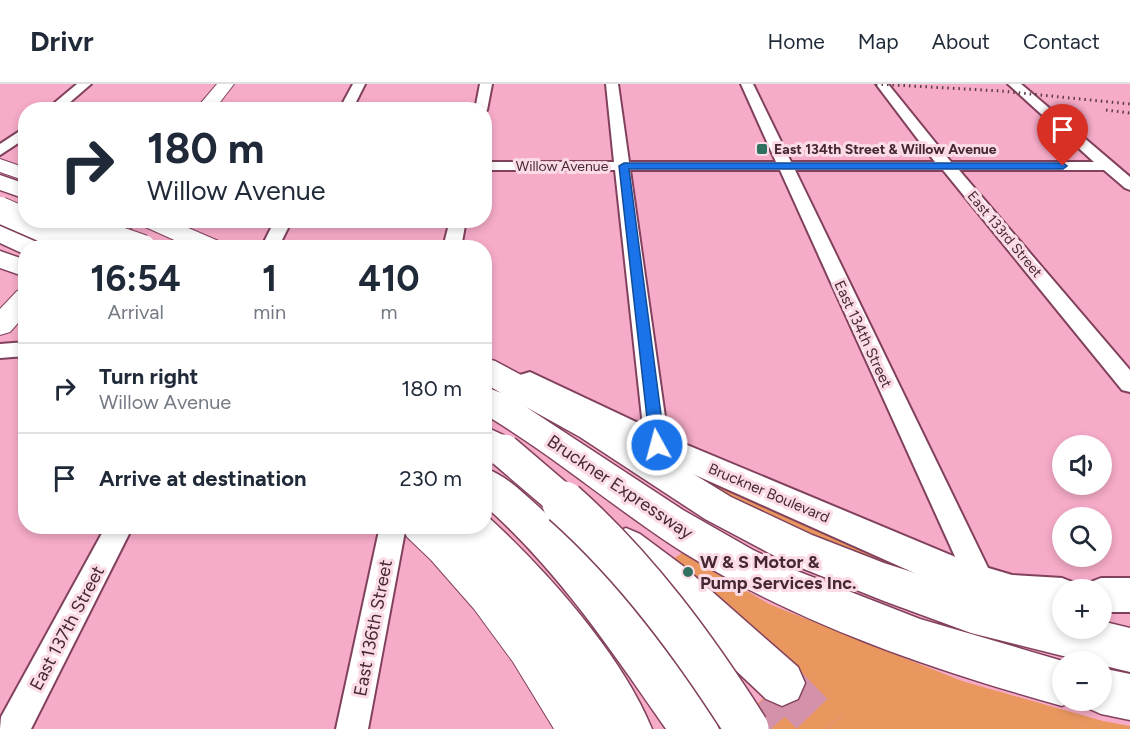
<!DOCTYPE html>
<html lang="en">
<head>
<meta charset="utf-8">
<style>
  :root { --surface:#fff; --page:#f6f6f7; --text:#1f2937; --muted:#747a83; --line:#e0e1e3 }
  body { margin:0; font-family:Figtree,sans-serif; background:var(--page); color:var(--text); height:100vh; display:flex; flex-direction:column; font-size:22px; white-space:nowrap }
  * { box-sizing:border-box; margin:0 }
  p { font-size:20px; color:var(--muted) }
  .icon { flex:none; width:33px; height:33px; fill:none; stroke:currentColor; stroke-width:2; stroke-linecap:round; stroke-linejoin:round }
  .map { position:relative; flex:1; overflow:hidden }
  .details { position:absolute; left:18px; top:156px; width:474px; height:294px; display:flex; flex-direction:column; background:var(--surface); border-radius:24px; box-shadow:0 3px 9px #0003 }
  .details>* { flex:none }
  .banner { position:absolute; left:18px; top:18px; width:474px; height:126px; border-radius:24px; box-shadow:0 3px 9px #0003; background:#fff; color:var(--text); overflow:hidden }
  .fabs { position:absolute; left:1052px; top:351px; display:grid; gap:12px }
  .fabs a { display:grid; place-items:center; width:60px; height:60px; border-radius:50%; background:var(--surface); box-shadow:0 3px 9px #0003; font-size:30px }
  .pin { position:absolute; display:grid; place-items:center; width:51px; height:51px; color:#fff; margin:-62px -26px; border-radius:50% 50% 50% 0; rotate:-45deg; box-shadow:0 0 6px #0007 }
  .pin .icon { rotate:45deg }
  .me { position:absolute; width:66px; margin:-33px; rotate:353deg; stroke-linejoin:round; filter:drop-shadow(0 0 4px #0008) }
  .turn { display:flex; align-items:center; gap:21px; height:126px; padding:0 30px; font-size:27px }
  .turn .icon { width:78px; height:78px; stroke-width:2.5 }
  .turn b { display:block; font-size:42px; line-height:51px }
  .eta { display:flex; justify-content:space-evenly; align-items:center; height:102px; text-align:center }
  .eta b { font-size:36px; font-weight:700; line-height:42px }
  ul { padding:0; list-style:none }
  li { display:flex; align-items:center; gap:18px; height:90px; padding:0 30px; border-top:2px solid var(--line) }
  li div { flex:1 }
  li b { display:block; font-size:22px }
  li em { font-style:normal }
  header { display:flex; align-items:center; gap:36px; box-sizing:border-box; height:84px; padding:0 30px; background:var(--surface); border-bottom:2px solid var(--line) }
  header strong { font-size:28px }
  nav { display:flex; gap:33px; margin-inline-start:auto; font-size:21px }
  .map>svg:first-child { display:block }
  .green { fill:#e9975f }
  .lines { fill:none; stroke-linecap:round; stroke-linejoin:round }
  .primary-tunnel { stroke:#d391aa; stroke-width:43; stroke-dasharray:43 21; stroke-linecap:butt }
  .minor-casing { stroke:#81415d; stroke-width:4 }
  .tertiary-casing { stroke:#81415d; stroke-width:4 }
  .secondary-casing { stroke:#81415d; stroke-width:2 }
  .primary-casing { stroke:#81415d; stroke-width:3 }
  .motorway-casing { stroke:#81415d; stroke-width:3 }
  .minor { fill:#fff; fill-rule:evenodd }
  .tertiary { fill:#fff; fill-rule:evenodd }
  .secondary { fill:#fff; fill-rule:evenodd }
  .primary { fill:#fff; fill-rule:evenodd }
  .motorway { fill:#fff; fill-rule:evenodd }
  .rail { stroke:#5d3947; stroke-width:3; stroke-dasharray:1.5 4; stroke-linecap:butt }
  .motorway-bridge-far2-casing { stroke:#81415d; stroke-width:28; stroke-linecap:butt }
  .motorway-bridge-far1-casing { stroke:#81415d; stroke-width:36; stroke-linecap:butt }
  .motorway-bridge-casing { stroke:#81415d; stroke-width:46; stroke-linecap:butt }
  .motorway-bridge-far2 { stroke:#fff; stroke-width:26 }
  .motorway-bridge-far1 { stroke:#fff; stroke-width:33 }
  .motorway-bridge { stroke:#fff; stroke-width:43 }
  .route { fill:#1a73e8; stroke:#114b97; stroke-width:1.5 }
  .poi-dot { fill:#2f7060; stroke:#fbdbe6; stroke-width:2 }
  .labels { text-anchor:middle; stroke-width:6; stroke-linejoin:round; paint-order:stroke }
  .far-poi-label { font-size:14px; font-weight:bold; fill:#462834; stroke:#fbdbe6; text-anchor:start }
  .far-street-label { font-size:14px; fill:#462834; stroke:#fbdbe6 }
  .street-label { font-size:15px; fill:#462834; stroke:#fbdbe6 }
  .near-street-label { font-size:18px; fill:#462834; stroke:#fbdbe6 }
  .near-poi-label { font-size:18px; font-weight:bold; fill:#462834; stroke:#fbdbe6; text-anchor:start }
</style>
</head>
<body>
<header>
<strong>Drivr</strong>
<nav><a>Home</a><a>Map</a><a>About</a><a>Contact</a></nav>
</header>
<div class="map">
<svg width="1130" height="645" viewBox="0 0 1130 645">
  <rect width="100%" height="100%" fill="#f6abc8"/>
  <g class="green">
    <polygon points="662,378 939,498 790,456"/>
    <polygon points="682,469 769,520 962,597 1103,637 1130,642 1130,645 731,645 795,584 672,476"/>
  </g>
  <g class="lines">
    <g class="primary-tunnel">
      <polyline points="782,599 827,645"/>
      <polyline points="753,625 771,645"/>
    </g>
    <defs>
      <g id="minor">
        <polygon points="77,0 91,0 61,26 46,26"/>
        <polygon points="353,0 365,0 352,26 339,26"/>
        <polygon points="480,0 492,0 487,26 484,29 484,26 475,26"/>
        <polygon points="606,0 618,0 629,78 776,78 741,0 753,0 791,78 935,78 876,0 888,0 951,78 1094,78 1008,0 1021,0 1130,93 1130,106 1125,104 1104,86 959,86 1130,286 1130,308 1122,306 943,86 795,86 991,490 995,499 991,508 981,512 971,508 780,86 630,86 669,361 665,368 657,370 649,368 645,361 615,86 484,86 484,78 614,78"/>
        <polygon points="26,43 26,54 0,71 0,60"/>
        <polygon points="275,136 292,136 278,164 261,164"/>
        <polygon points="450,136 466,136 461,164 443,164"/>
        <polygon points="26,258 26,272 0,274 0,260"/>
        <polygon points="106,442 133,442 31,645 0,645 1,633"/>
        <polygon points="380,442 406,442 368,645 336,645"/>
      </g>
      <g id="tertiary">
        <polygon points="530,288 668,353 965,477 1012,491 1062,494 1075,499 1078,506 1062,506 1062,528 1012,525 948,504 646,369 520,305 516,298 520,291"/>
        <polygon points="1101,494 1130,494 1130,528 1101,528 1101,506 1085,506 1088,499"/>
      </g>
      <g id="secondary">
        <polygon points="217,0 234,0 214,26 195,26"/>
        <polygon points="0,75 26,84 26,97 0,88"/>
        <polygon points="138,136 170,136 223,159 226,164 192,164 141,141"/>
        <polygon points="26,205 26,230 10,248 0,251 0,225 17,207"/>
        <path d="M 402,442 L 447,442 C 495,484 534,533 568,586 C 581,605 594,624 603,645 L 554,645 L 513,578 L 474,525 L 431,476 L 407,453 Z"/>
      </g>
      <g id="primary">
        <polygon points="97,136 123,136 145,164 119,164"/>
        <polygon points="0,167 26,176 26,193 0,184"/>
        <polygon points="626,444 640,450 683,482 798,583 805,599 798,615 782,622 766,615 653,508 612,474 606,462 612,450"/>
      </g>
      <g id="motorway">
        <polygon points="0,91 26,100 26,115 0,106"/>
        <polygon points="0,142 39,159 42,164 26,164 26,171 0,159"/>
        <path d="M 484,274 L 495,277 L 604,335 L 731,413 L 812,451 L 884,479 L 971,507 L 1062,528 L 1062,544 L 1101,544 L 1101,537 L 1130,544 L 1130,588 L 1101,581 L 1101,578 L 1087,578 L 971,549 L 884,517 L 784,477 L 705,435 L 580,353 L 526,323 L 683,426 L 753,466 L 797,487 L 920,535 L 1066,578 L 1062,578 L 1062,616 L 1075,616 L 1062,622 C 930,585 798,540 681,467 C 614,424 553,371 484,330 L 484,302 L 501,309 L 484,299 Z"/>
        <polygon points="484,342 516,357 522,367 516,377 504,381 484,372"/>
        <path d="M 484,384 C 506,391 523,409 540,424 C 590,470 633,522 673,576 C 690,598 709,619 719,645 L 666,645 C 611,566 557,485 484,421 Z"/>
        <path d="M 485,430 C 545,485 621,569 652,645 L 601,645 C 562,575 514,511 457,454 L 452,442 L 484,442 Z"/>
        <polygon points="1101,584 1130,590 1130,636 1101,630 1085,623 1082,616 1101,616"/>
      </g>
    </defs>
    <use href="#minor" class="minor-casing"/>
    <use href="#tertiary" class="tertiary-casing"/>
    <use href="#secondary" class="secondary-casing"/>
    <use href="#primary" class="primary-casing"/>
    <use href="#motorway" class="motorway-casing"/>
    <use href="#minor" class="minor"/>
    <use href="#tertiary" class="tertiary"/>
    <use href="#secondary" class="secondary"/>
    <use href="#primary" class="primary"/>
    <use href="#motorway" class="motorway"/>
    <g class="rail">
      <polyline points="876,0 1001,7 1130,20"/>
      <polyline points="1106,26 1130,29"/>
    </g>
    <defs>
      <g id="motorway-bridge-far2">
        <polyline points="0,126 87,164"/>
        <polyline points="65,137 143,164"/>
      </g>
      <polyline id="motorway-bridge-far1" points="504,367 566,420"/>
      <path id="motorway-bridge" d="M 564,419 C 637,484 695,563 747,645"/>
    </defs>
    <use href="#motorway-bridge-far2" class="motorway-bridge-far2-casing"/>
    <use href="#motorway-bridge-far1" class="motorway-bridge-far1-casing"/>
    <use href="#motorway-bridge" class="motorway-bridge-casing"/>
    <use href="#motorway-bridge-far2" class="motorway-bridge-far2"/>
    <use href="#motorway-bridge-far1" class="motorway-bridge-far1"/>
    <use href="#motorway-bridge" class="motorway-bridge"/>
  </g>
  <polygon class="route" points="624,79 1063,79 1067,82 1063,85 629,85 665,361 663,365 652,365 650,361 619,82"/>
  <g class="poi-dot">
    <rect x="756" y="59" width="12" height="12" rx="3"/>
    <circle cx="688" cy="488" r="6"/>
  </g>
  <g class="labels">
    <g class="far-poi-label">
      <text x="774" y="70">East 134th Street &amp; Willow Avenue</text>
    </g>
    <g class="far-street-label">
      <text x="562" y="87">Willow Avenue</text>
      <text transform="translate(1005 150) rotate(50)" y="5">East 133rd Street</text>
    </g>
    <g class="street-label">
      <text transform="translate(863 250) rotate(65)" y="5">East 134th Street</text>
      <text transform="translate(769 409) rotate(23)" y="5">Bruckner Boulevard</text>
    </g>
    <g class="near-street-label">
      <text transform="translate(620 403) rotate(34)" y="6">Bruckner Expressway</text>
      <text transform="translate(67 544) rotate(-62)" y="6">East 137th Street</text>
      <text transform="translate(373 544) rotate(-79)" y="6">East 136th Street</text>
    </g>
    <g class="near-poi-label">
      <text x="700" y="484">W &amp; S Motor &amp;<tspan x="700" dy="21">Pump Services Inc.</tspan></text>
    </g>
  </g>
</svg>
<div class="fabs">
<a><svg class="icon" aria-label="sound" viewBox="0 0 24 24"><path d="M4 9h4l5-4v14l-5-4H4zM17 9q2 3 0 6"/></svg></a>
<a><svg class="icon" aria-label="search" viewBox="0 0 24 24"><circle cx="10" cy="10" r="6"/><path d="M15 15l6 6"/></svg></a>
<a>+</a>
<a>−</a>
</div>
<div class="pin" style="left:1063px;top:82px;background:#d93025"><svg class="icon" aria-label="arrive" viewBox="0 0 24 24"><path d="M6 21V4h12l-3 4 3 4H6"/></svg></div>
<svg class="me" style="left:657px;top:361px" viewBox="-20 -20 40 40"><circle r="17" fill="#1a73e8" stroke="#fff" stroke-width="3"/><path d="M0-11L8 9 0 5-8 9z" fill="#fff"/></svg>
<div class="banner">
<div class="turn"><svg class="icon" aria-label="right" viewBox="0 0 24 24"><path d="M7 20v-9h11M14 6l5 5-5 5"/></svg><div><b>180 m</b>Willow Avenue</div></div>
</div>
<section class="details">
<div class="eta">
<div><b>16:54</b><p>Arrival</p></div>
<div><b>1</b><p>min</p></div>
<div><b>410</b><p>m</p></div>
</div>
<ul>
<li><svg class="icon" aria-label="right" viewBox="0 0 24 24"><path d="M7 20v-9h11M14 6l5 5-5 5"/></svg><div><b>Turn right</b><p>Willow Avenue</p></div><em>180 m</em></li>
<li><svg class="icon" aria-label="arrive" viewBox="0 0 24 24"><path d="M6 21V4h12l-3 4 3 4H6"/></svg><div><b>Arrive at destination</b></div><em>230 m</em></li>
</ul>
</section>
</div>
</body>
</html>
